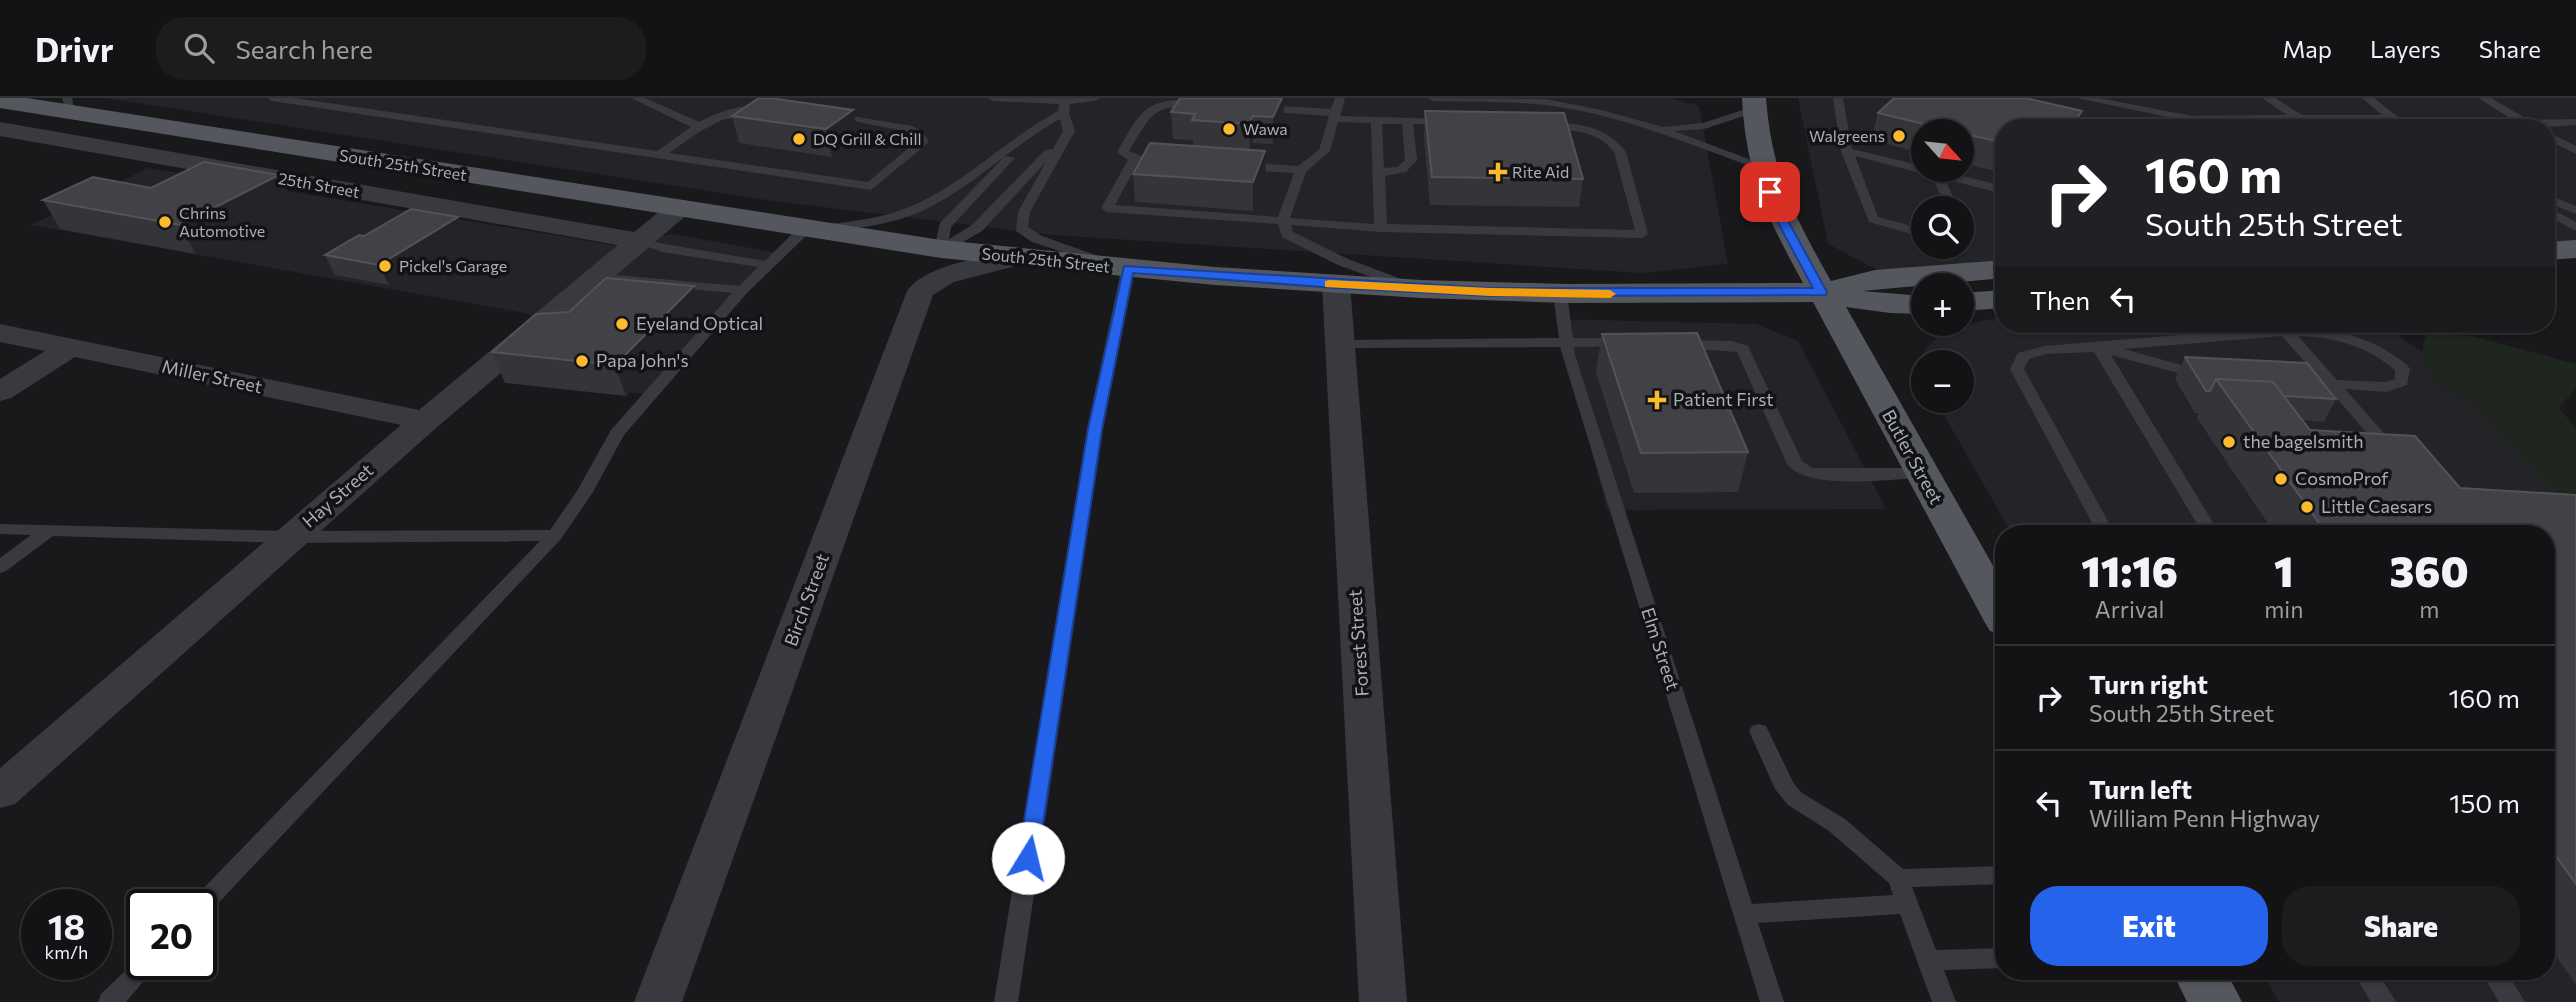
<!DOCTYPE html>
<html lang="en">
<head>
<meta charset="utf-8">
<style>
  :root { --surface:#131214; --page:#1c1b1d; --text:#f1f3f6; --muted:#9d9ea0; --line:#323234; --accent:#2563eb }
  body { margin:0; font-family:Commissioner,sans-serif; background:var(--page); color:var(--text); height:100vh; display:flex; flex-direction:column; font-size:26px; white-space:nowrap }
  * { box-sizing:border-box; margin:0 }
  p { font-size:23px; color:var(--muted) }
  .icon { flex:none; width:38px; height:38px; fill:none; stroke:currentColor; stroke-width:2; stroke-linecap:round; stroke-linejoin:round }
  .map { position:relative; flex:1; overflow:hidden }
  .side { position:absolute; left:1995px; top:427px; width:560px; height:455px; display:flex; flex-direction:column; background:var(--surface); border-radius:28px; box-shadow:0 2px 5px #0004,0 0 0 2px var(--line) }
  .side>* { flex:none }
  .hud { position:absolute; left:1995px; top:21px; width:560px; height:214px; border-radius:28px; box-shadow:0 2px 5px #0004,0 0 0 2px var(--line); background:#202124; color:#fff; overflow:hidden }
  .needle { width:46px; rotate:117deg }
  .controls { position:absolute; left:1911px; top:21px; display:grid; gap:14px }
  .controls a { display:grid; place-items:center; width:63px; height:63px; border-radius:50%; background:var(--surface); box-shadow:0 2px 5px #0004,0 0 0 2px var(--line); font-size:35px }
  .speed { position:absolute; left:21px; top:791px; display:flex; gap:14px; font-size:35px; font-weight:700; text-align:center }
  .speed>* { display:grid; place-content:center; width:91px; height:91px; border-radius:50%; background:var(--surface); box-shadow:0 2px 5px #0004,0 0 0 2px var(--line); line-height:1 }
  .speed small { font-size:18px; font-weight:400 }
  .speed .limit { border:4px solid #111; border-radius:10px; background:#fff; color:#111 }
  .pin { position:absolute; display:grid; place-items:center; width:60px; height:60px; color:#fff; margin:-30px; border-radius:14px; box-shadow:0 4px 10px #0006 }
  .me { position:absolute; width:77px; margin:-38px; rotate:9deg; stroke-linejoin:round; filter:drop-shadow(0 0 5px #0008) }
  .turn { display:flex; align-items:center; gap:24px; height:147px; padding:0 35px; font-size:32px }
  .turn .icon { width:91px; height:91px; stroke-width:2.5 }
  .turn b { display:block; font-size:49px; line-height:60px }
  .then { display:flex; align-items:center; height:66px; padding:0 35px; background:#0003; gap:14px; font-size:26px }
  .eta { display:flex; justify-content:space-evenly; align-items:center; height:119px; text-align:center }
  .eta b { font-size:42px; font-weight:800; line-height:49px }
  .primary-button { display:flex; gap:14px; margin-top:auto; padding:14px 35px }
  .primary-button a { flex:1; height:80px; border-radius:28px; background:var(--accent); color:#fff; font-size:28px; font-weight:800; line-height:80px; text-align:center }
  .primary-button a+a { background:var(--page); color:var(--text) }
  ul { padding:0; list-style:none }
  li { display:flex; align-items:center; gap:21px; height:105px; padding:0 35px; border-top:2px solid var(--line) }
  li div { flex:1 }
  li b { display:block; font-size:26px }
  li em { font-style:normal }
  header { display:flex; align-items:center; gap:42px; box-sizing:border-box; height:98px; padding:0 35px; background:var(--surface); border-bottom:2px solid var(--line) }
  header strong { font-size:33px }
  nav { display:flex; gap:38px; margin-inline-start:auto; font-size:24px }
  .search { width:490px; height:63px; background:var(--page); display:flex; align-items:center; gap:18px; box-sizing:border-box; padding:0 24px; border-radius:28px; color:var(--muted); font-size:26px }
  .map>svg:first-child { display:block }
  .built { fill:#242428; fill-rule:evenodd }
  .green { fill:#1e261f }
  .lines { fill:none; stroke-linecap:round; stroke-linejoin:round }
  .service { fill:#393a40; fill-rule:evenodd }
  .minor { fill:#393a40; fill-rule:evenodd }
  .primary { fill:#55575f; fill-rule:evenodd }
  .wall { fill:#353439 }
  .shaded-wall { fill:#242327 }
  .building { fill:#414147; stroke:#525359; stroke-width:2 }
  .route { fill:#2563eb; stroke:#184099; stroke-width:2 }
  .slow { fill:#f59e0b }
  .poi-dot { fill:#fcbb2f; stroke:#131316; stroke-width:2.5 }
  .labels { text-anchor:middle; stroke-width:7; stroke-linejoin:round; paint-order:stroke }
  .far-poi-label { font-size:16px; fill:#aaafbb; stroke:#131316; text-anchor:start }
  .far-street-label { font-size:16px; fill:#aaafbb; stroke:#131316 }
  .poi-label { font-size:18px; fill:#aaafbb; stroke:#131316; text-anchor:start }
  .street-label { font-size:18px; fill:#aaafbb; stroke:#131316 }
</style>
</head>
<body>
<header>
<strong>Drivr</strong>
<div class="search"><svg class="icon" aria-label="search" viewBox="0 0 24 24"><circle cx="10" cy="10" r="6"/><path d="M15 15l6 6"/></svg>Search here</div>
<nav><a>Map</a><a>Layers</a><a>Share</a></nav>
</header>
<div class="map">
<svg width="2576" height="904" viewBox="0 0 2576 904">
  <rect width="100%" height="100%" fill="#19181b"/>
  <g class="built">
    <polygon points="105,0 1671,0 1699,8 1728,166 1641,175 1053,137 773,103"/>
    <path d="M 1798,0 L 1968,0 L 2089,30 L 2004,30 L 2004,168 L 1883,175 L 1828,146 ZM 1923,33 L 1962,33 L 1962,72 L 1923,72 ZM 1923,110 L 1962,110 L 1962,149 L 1923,149 Z"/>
    <polygon points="2003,0 2576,0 2576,144 2546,143 2546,30 2116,30"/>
    <polygon points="148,70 613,147 671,136 779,155 645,296 505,281 568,229 525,215 31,127"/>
    <polygon points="1996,220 2004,220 2004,226 2382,226 2422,254 2436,287 2471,305 2576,412 2576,904 2279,904 2261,873 2546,873 2546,436 2012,436 1936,303 1962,303 1962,264 1923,264 1923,281 1920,276 1924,253 1945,232"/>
    <polygon points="1558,221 1756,226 1798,243 1886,411 1607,412"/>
  </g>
  <polygon class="green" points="2426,236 2472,238 2576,266 2576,291 2559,309 2576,331 2576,410 2572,410 2471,305 2436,287 2422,254"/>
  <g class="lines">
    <g class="service">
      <polygon points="62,0 72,0 75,17 67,17"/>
      <path d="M 267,0 L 294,0 L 657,53 L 691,29 L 631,0 L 645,0 L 699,24 C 716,15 750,1 767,12 L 765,14 L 722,22 L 699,34 L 669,55 L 868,84 L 917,43 L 914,38 L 905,33 L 827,18 L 827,14 L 912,28 L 923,34 L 929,44 L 871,92 L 272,3 Z"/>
      <path d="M 988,0 L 1100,0 L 1095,3 L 1070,6 L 1069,15 L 1075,33 L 1030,114 L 1028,129 L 1042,138 L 1135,171 L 1103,331 L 1018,904 L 994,904 L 1087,331 L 1121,173 L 1032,144 L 1016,133 L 1018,114 L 1046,64 L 982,133 L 946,154 L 941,155 L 934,151 L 940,125 L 1005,58 L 1015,60 L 951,129 L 949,141 L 972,127 L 1045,52 L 1053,51 L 1063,33 L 1060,21 C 1011,48 971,91 920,114 C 890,127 856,130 825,135 L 819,131 L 825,127 C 853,123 883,120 909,109 C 963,87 1006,41 1058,13 L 1059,6 L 993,3 Z"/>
      <path d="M 1335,0 L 1345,0 L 1340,18 L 1447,21 L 1453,24 L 1447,27 L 1413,26 L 1417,62 L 1406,74 L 1385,78 L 1387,126 L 1635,132 L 1614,54 C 1595,29 1568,34 1541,29 L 1539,27 L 1545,24 C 1576,25 1606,27 1626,54 L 1648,136 L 1642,140 L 1381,134 L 1291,127 L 1293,134 L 1348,161 L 1412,185 L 1414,188 L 1407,192 L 1338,167 L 1282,139 L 1278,126 L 1107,114 L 1101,110 L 1128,62 L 1117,54 C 1135,24 1141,2 1181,2 C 1190,2 1200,1 1207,6 L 1202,9 C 1152,7 1154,12 1129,53 L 1151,62 L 1145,66 L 1138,65 L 1115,107 L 1278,119 L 1294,75 L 1243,72 L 1237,68 L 1243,64 L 1298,68 L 1319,52 L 1329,18 L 1261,13 L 1255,10 L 1261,7 L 1331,11 ZM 1338,24 L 1371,25 L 1374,126 L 1290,120 L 1306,74 L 1330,53 ZM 1382,26 L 1402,26 L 1405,62 L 1397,69 L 1384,70 Z"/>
      <path d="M 1428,0 L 1546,1 L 1601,12 L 1663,29 L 1703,25 L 1755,8 L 1761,11 L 1759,13 L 1704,31 L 1674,33 L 1770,69 L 1760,72 C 1690,46 1619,16 1545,7 C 1508,3 1470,4 1433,3 Z"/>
      <polygon points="1833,0 1843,0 1852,51 1923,68 1923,72 1937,72 2004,88 2004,96 1945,81 1958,110 1946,110 1932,78 1855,58 1878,119 1923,131 1923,139 1869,124 1841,53"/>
      <polygon points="2077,0 2099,0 2192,18 2287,17 2262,0 2275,0 2302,17 2382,17 2362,0 2374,0 2412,30 2399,30 2391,23 2192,24"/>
      <polygon points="2478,0 2491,0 2529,22 2576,21 2576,27 2526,30"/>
      <polygon points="2546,33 2576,48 2576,56 2546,41"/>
      <polygon points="2546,96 2576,108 2576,116 2546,104"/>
      <polygon points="2546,108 2576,124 2576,133 2546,117"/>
      <polygon points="806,126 811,127 811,133 747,195 624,337 593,394 561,441 209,815 201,817 201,807 190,807 193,801 540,443 290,445 53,438 6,473 0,475 0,460 31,437 0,436 0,426 290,433 550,432 577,393 611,332 732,195 598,182 591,178 593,175 739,188 758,169 662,154 633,143 639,139 664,146 765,163 801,127"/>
      <polygon points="1560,192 1567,196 1573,240 1625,240 1632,244 1625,248 1574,249 1575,257 1752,806 1893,797 1889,785 1829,733 1788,707 1775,691 1749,633 1752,628 1759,626 1766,628 1794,686 1802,695 1845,721 1903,771 2004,768 2004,786 1912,789 1936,852 2004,850 2004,870 1944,872 1956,904 1932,904 1900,816 1758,825 1784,904 1760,904 1560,249 1340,250 1333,246 1340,242 1559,240 1553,196"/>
      <path d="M 2276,226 L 2290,226 L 2291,229 C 2335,230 2374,239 2408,268 L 2410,271 L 2407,287 L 2386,294 L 2345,291 L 2397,350 L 2399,353 L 2397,356 L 2385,356 L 2328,290 L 2298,287 L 2295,284 L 2298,281 L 2319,280 L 2282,238 L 2124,251 L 2206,274 L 2208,277 L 2206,280 L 2201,281 L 2111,257 L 2220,436 L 2203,436 L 2094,254 L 2046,256 L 2029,261 L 2024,271 L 2115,436 L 2098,436 L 2010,271 L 2018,255 L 2045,248 L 2277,229 ZM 2298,238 C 2335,239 2367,248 2395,272 L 2395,281 L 2385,284 L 2337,282 Z"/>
      <path d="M 1677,242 L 1732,243 L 1748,248 L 1802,363 L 1812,370 L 1921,370 L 1929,375 L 1921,380 C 1888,381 1809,393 1787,366 L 1737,254 L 1672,249 L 1670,246 Z"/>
      <polygon points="142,857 142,866 158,866 126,904 98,904 101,896"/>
      <polygon points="2352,873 2377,873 2396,904 2371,904"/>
      <polygon points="2480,873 2506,873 2525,904 2499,904"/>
    </g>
    <g class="minor">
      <path d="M 0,24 L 634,134 C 651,122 670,99 692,105 L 695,110 L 436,330 L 15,706 L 0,710 L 0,670 L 401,327 L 75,259 L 11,300 L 0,303 L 0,281 L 45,253 L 0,244 L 0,226 L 419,312 L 618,147 L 0,38 Z"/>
      <path d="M 1014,152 L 1023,154 L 1027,160 L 1023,166 L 954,184 L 933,197 L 682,904 L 634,904 L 907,193 C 926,166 984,160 1014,152 Z"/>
      <polygon points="1336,178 1346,180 1350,186 1407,904 1359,904 1322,186 1326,180"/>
    </g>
    <g class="primary">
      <path d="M 0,0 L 27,0 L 941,142 L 1215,169 L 1421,182 L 1566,186 L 1803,185 C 1767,119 1746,77 1742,0 L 1766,0 C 1772,76 1794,118 1831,183 L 1875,172 L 2004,162 L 2004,180 L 1862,193 L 1923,198 L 1923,216 L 1890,215 L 1846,209 L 2004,487 L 2004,537 L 1990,533 L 1984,523 L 1813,204 L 1566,205 L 1421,200 L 1215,187 L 941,160 L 0,10 Z"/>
      <polygon points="2576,142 2576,160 2546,162 2546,144"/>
      <polygon points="2004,192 2004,210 1962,213 1962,195"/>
      <polygon points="2172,873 2226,873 2242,904 2187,904"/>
    </g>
  </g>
  <g class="wall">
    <polygon points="759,0 859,38 832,59 739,45 732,18"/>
    <polygon points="1180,0 1284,0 1284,20 1273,46 1253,45 1250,52 1266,81 1253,113 1135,104 1133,76 1193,48 1193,42 1173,41 1171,14"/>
    <polygon points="1425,13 1583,81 1579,109 1430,107 1424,40"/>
    <polygon points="1878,15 2004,30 2004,75 1962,65 1962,33 1923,33 1923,55 1871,42"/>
    <polygon points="279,77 293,105 196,156 60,131 43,102"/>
    <polygon points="458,119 466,140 389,187 335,177 325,157 364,138"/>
    <polygon points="703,218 626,298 505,285 492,254"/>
    <polygon points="1602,236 1748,354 1738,394 1634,395 1596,274"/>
    <polygon points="2185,259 2336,301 2324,324 2302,322 2310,332 2460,390 2576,397 2576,887 2546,843 2546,436 2275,436 2197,320 2199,315 2195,315 2175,281"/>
  </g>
  <g class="shaded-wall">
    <polygon points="1282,0 1284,0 1284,20 1273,46 1273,19"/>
    <polygon points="853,12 859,38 832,59 826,31"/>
    <polygon points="2082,13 2076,30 2070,30"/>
    <polygon points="1253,18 1253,45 1250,53 1249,26"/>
    <polygon points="1265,53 1266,81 1253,113 1253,84"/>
    <polygon points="279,77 293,105 196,156 180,127"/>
    <polygon points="458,119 466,140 389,187 379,167"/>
    <polygon points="694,188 703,218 626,298 615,267"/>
  </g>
  <g class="building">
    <polygon points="759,0 770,0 853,12 826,31 732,18"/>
    <polygon points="1180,0 1282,0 1273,19 1253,18 1249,26 1192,22 1195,16 1171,14"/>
    <polygon points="1894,0 2025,0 2082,13 2070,30 2004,30 2004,45 1962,35 1962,33 1953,33 1878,15"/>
    <polygon points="1425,13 1564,15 1583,81 1432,79"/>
    <polygon points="1150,45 1265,53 1253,84 1133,76"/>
    <polygon points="204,64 279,77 180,127 43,102 93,79 151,90"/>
    <polygon points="411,111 458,119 379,167 325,157 359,137 364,138"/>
    <polygon points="606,180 694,188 615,267 492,254 536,216 569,214"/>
    <polygon points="1697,235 1748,354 1641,355 1602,236"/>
    <polygon points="2185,259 2307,265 2336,301 2284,298 2273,284 2216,281 2210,293 2206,293"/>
    <polygon points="2216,281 2273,284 2310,332 2415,338 2460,390 2576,397 2576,786 2546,744 2546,436 2327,436"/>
  </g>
  <polygon class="route" points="1770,91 1776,94 1787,121 1827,194 1826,197 1490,198 1336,190 1133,175 1102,331 1038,760 1035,766 1028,768 1021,766 1018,760 1088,331 1124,168 1490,190 1813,190 1776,121 1765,94"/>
  <polygon class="slow" points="1329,182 1490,190 1610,192 1616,196 1610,200 1490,198 1325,189 1325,183"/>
  <g class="poi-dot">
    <circle cx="1229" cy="31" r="7"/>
    <circle cx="1899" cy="38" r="7"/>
    <circle cx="799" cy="41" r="7"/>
    <path d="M1494.5 63.5h7v7h7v7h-7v7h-7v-7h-7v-7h7z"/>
    <circle cx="165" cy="124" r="7"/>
    <circle cx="385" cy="168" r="7"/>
    <circle cx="622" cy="226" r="7"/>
    <circle cx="582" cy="263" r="7"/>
    <path d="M1653.5 291.5h7v7h7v7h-7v7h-7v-7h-7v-7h7z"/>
    <circle cx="2229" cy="344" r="7"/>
    <circle cx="2281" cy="381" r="7"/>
    <circle cx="2307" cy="409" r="7"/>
  </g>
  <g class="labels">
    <g class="far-poi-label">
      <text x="1243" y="37">Wawa</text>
      <text x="1885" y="44" text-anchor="end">Walgreens</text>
      <text x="813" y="47">DQ Grill &amp; Chill</text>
      <text x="1512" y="80">Rite Aid</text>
      <text x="179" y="121">Chrins<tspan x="179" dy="18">Automotive</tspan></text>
      <text x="399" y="174">Pickel's Garage</text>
    </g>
    <g class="far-street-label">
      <text transform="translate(403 67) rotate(9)" y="6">South 25th Street</text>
      <text transform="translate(319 87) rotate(10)" y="6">25th Street</text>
      <text transform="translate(1046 162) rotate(6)" y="6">South 25th Street</text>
    </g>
    <g class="poi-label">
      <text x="636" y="232">Eyeland Optical</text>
      <text x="596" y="269">Papa John's</text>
      <text x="1673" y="308">Patient First</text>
      <text x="2243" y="350">the bagelsmith</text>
      <text x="2295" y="387">CosmoProf</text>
      <text x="2321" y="415">Little Caesars</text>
    </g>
    <g class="street-label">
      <text transform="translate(212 279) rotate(12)" y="6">Miller Street</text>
      <text transform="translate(1912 359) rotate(61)" y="6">Butler Street</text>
      <text transform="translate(338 398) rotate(-41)" y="6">Hay Street</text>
      <text transform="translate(807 502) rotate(-70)" y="6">Birch Street</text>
      <text transform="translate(1359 545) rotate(-94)" y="6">Forest Street</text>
      <text transform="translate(1660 551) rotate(72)" y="6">Elm Street</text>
    </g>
  </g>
</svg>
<div class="controls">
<a><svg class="needle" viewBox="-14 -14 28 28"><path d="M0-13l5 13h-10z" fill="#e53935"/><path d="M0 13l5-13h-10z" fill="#9d9ea0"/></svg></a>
<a><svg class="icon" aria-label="search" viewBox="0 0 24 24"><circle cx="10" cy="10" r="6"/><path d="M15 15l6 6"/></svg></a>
<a>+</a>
<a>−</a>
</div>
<div class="speed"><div>18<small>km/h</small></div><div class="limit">20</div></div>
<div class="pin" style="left:1770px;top:94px;background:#d93025"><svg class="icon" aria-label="arrive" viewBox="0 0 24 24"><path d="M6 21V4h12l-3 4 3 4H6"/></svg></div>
<svg class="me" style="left:1028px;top:760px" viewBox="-20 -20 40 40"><circle r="19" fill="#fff"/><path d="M0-13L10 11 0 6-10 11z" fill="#2563eb"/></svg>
<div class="hud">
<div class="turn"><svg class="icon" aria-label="right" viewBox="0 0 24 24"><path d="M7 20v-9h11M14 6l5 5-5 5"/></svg><div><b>160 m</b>South 25th Street</div></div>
<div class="then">Then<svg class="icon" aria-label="left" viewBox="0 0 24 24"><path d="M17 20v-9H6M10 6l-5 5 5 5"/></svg></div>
</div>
<section class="side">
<div class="eta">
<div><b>11:16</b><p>Arrival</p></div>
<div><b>1</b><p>min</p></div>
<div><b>360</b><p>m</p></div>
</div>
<ul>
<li><svg class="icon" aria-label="right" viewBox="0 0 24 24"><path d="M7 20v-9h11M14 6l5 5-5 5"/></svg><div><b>Turn right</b><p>South 25th Street</p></div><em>160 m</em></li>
<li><svg class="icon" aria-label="left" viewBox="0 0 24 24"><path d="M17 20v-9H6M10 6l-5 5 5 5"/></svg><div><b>Turn left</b><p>William Penn Highway</p></div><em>150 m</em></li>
</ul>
<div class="primary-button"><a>Exit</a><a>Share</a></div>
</section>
</div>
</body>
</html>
